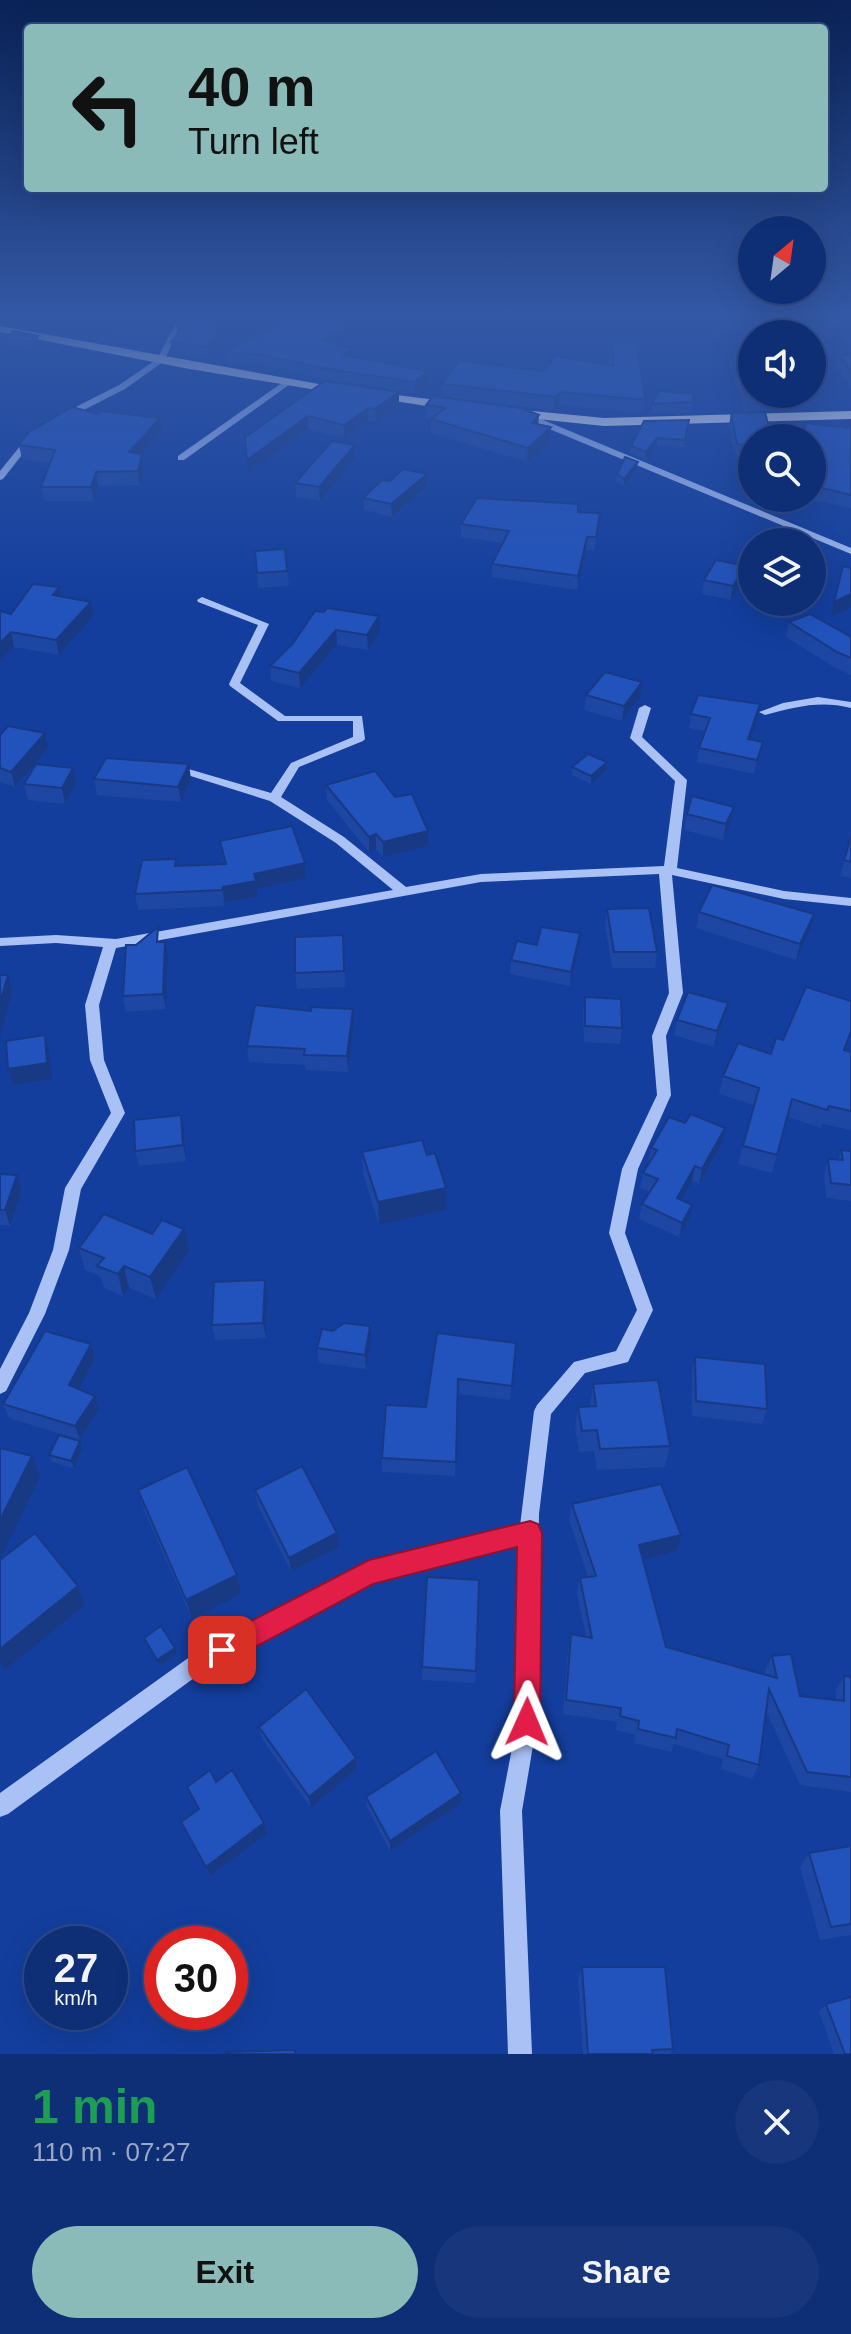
<!DOCTYPE html>
<html lang="en">
<head>
<meta charset="utf-8">
<style>
  :root { --surface:#0e2e76; --page:#17367b; --text:#f1f3f6; --muted:#9ba8c5; --line:#2e4a88; --accent:#8bbbb9 }
  body { margin:0; font-family:Helvetica,sans-serif; background:var(--page); color:var(--text); height:100vh; display:flex; flex-direction:column; font-size:30px; white-space:nowrap }
  * { box-sizing:border-box; margin:0 }
  p { font-size:26px; color:var(--muted) }
  .icon { flex:none; width:44px; height:44px; fill:none; stroke:currentColor; stroke-width:2; stroke-linecap:round; stroke-linejoin:round }
  .map { position:relative; height:2054px; overflow:hidden }
  .details { display:flex; flex-direction:column; background:var(--surface); flex:1 }
  .details>* { flex:none }
  .banner { position:absolute; left:24px; top:24px; width:804px; height:168px; border-radius:8px; box-shadow:0 8px 32px #0002,0 0 0 2px var(--line); background:#8bbbb9; color:#111; overflow:hidden }
  .needle { width:52px; rotate:29deg }
  .tools { position:absolute; left:738px; top:216px; display:grid; gap:16px }
  .tools a { display:grid; place-items:center; width:88px; height:88px; border-radius:50%; background:var(--surface); box-shadow:0 8px 32px #0002,0 0 0 2px var(--line); font-size:40px }
  .speed { position:absolute; left:24px; top:1926px; display:flex; gap:16px; font-size:40px; font-weight:700; text-align:center }
  .speed>* { display:grid; place-content:center; width:104px; height:104px; border-radius:50%; background:var(--surface); box-shadow:0 8px 32px #0002,0 0 0 2px var(--line); line-height:1 }
  .speed small { font-size:20px; font-weight:400 }
  .speed .limit { border:12px solid #d22; background:#fff; color:#111 }
  .pin { position:absolute; display:grid; place-items:center; width:68px; height:68px; color:#fff; margin:-34px; border-radius:16px; box-shadow:0 4px 12px #0006 }
  .me { position:absolute; width:88px; margin:-44px; rotate:1deg; stroke-linejoin:round; filter:drop-shadow(0 0 6px #0008) }
  .turn { display:flex; align-items:center; gap:28px; height:168px; padding:0 32px; font-size:36px }
  .turn .icon { width:104px; height:104px; stroke-width:2.5 }
  .turn b { display:block; font-size:56px; line-height:68px }
  .round { display:grid; place-items:center; flex:none; width:84px; height:84px; border-radius:42px; background:var(--page) }
  .headline { display:flex; align-items:center; justify-content:space-between; height:136px; padding:0 32px }
  h1 { font-size:48px; font-weight:700; line-height:60px; color:#1e9e55 }
  .cta { display:flex; gap:16px; margin-top:auto; padding:16px 32px }
  .cta a { flex:1; height:92px; border-radius:48px; background:var(--accent); color:#111; font-size:32px; font-weight:700; line-height:92px; text-align:center }
  .cta a+a { background:var(--page); color:var(--text) }
  .map>svg:first-child { display:block }
  .lines { fill:none; stroke-linecap:round; stroke-linejoin:round }
  .minor { fill:#a9c1f4; fill-rule:evenodd }
  .major { fill:#f6f8ff; fill-rule:evenodd }
  .wall { fill:#1d47a2 }
  .shaded-wall { fill:#183a84 }
  .building { fill:#2253bc; stroke:#183a84; stroke-width:2 }
  .route { fill:#e11d48; stroke:#92132f; stroke-width:2 }
</style>
</head>
<body>
<div class="map">
<svg width="851" height="2054" viewBox="0 0 851 2054">
  <rect width="100%" height="100%" fill="#133e9d"/>
  <g class="lines">
    <g class="minor">
      <polygon points="179,318 186,318 163,362 125,389 66,419 60,419 60,415 119,385 157,359"/>
      <polygon points="286,380 293,382 184,460 178,460 178,456"/>
      <polygon points="518,412 524,412 851,548 851,554 518,416"/>
      <polygon points="29,435 36,437 3,479 0,480 0,471"/>
      <polygon points="202,597 269,624 240,683 285,716 362,716 365,739 363,741 299,767 281,797 344,837 406,887 481,874 664,866 675,781 630,738 639,708 645,705 651,708 642,737 687,780 677,868 784,891 851,898 851,906 784,899 672,875 683,993 666,1036 671,1095 638,1169 625,1233 653,1310 628,1362 585,1373 551,1414 539,1514 537,1722 522,1811 532,2054 508,2054 500,1811 517,1722 520,1544 372,1582 205,1670 8,1814 0,1817 0,1793 191,1656 362,1566 520,1526 534,1411 537,1405 574,1362 616,1351 637,1310 609,1233 622,1169 657,1095 652,1036 669,993 659,874 481,882 116,948 99,1005 104,1060 125,1113 81,1189 69,1250 45,1314 6,1391 0,1394 0,1369 29,1313 53,1250 65,1188 111,1113 90,1060 85,1005 103,947 56,943 0,946 0,938 56,935 116,939 393,890 336,843 270,801 181,773 179,771 185,768 271,793 291,763 353,737 353,721 278,721 230,686 229,684 258,625 198,602 197,600"/>
      <path d="M 818,697 L 851,702 L 851,708 C 820,700 795,707 765,715 L 759,712 L 783,703 Z"/>
    </g>
    <g class="major">
      <polygon points="0,326 341,388 347,391 341,394 184,368 0,332"/>
      <polygon points="373,392 452,402 458,406 452,410 369,397 367,395"/>
      <polygon points="512,409 604,418 851,411 851,419 604,426 508,416 506,413"/>
    </g>
  </g>
  <g class="wall">
    <polygon points="21,318 175,318 165,337 64,323 50,333 23,327"/>
    <polygon points="181,318 235,318 209,359 172,354 171,342 177,334 177,327"/>
    <polygon points="706,318 735,318 728,331 704,328"/>
    <polygon points="359,333 336,344 354,357 429,382 415,393 322,379 261,365 229,363 228,352"/>
    <polygon points="6,340 39,343 36,348 7,347"/>
    <polygon points="611,344 645,400 644,413 559,405 554,410 442,397 442,384 543,371 611,365 610,356"/>
    <polygon points="731,355 762,398 760,411 745,411 729,367"/>
    <polygon points="839,355 851,355 851,386 836,367"/>
    <polygon points="325,381 399,392 399,404 376,422 368,420 344,438 308,429 248,473"/>
    <polygon points="694,394 691,413 651,414 652,404"/>
    <polygon points="426,405 539,424 550,440 527,462 431,433 431,419 426,419"/>
    <polygon points="731,413 769,428 783,430 782,438 752,438 752,479 742,477 744,465 747,458 735,457 729,425"/>
    <polygon points="98,414 160,418 162,432 142,454 144,468 140,485 98,486 94,501 44,501 41,487 51,463 22,459 19,445"/>
    <polygon points="689,420 684,447 657,445 645,459 630,453 631,446"/>
    <polygon points="849,421 851,421 851,508 824,502 795,501 795,498 812,498 812,438 793,438 794,431 804,432 847,428"/>
    <polygon points="355,458 320,501 296,497 295,483"/>
    <polygon points="637,469 624,486 616,481 617,474"/>
    <polygon points="390,481 427,486 392,517 364,510 363,498"/>
    <polygon points="578,512 600,513 594,551 586,550 577,590 492,577 492,564 502,543 461,537 461,524"/>
    <polygon points="285,549 289,586 258,588 255,551"/>
    <polygon points="745,566 742,581 731,600 702,594 704,580"/>
    <polygon points="59,587 61,597 91,602 94,616 59,655 14,647 0,661 11,614"/>
    <polygon points="315,611 380,631 368,650 337,645 300,688 271,681 270,666 293,643"/>
    <polygon points="789,622 851,637 851,675 834,667 786,637"/>
    <polygon points="586,695 640,697 622,721 584,710"/>
    <polygon points="691,714 758,718 750,739 763,742 760,756 754,774 697,762 699,748 705,731 689,728"/>
    <polygon points="0,735 48,748 15,787 0,782"/>
    <polygon points="572,767 607,770 591,784 572,775"/>
    <polygon points="94,779 191,779 181,802 97,795"/>
    <polygon points="24,784 76,784 65,804 28,800"/>
    <polygon points="326,785 395,797 428,846 383,857 376,849 369,852 327,800"/>
    <polygon points="734,807 731,822 723,840 684,830 687,814"/>
    <polygon points="851,837 851,878 840,876"/>
    <polygon points="220,841 305,863 306,878 257,889 257,897 225,902 224,906 138,910 135,894 176,859 177,866 224,864"/>
    <polygon points="607,909 657,952 655,968 612,968 605,925"/>
    <polygon points="699,912 810,930 796,960 696,928"/>
    <polygon points="343,935 345,987 297,989 295,973"/>
    <polygon points="537,945 579,947 570,986 510,974 511,960"/>
    <polygon points="168,957 166,1009 126,1012 123,996"/>
    <polygon points="585,997 622,1028 620,1044 584,1042 583,1013"/>
    <polygon points="728,1003 724,1018 714,1047 674,1035 677,1020"/>
    <polygon points="311,1011 354,1024 348,1072 305,1070 305,1065 249,1062 247,1046"/>
    <polygon points="783,1040 851,1052 851,1130 823,1124 821,1128 788,1117 772,1173 738,1164 754,1105 719,1094 723,1076 771,1054"/>
    <polygon points="184,1130 186,1161 139,1166 135,1151"/>
    <polygon points="722,1144 699,1184 692,1181 681,1200 689,1220 679,1237 639,1219 642,1204 650,1192 640,1188 643,1173 648,1163 651,1148"/>
    <polygon points="841,1150 851,1151 851,1201 826,1198 824,1175 828,1159 838,1160"/>
    <polygon points="362,1152 427,1155 446,1210 379,1225 363,1174"/>
    <polygon points="0,1174 17,1175 22,1191 10,1226 0,1225"/>
    <polygon points="79,1248 189,1251 156,1299 129,1288 123,1296 104,1288 100,1276 85,1270"/>
    <polygon points="265,1280 267,1295 266,1338 215,1340 212,1325"/>
    <polygon points="437,1333 516,1343 510,1400 458,1394 455,1476 382,1472 382,1458 426,1407"/>
    <polygon points="371,1341 366,1369 319,1363 317,1348"/>
    <polygon points="91,1344 95,1358 79,1389 95,1396 99,1409 80,1440 9,1418 3,1404"/>
    <polygon points="695,1357 767,1409 762,1424 692,1416 692,1372"/>
    <polygon points="593,1384 670,1446 665,1467 597,1470 594,1451 579,1452 575,1427 578,1407 590,1406"/>
    <polygon points="82,1449 74,1468 52,1462 49,1455"/>
    <polygon points="138,1490 241,1594 192,1619 144,1510"/>
    <polygon points="255,1490 339,1547 291,1571 257,1504"/>
    <polygon points="572,1504 677,1551 643,1559 666,1647 766,1675 765,1670 772,1656 800,1696 836,1700 836,1690 844,1676 851,1677 851,1792 800,1785 766,1711 759,1765 752,1779 721,1769 723,1759 674,1744 671,1752 634,1743 635,1735 616,1730 617,1722 563,1714 568,1649 571,1634 586,1637 577,1593 580,1578 588,1577 569,1520"/>
    <polygon points="422,1667 476,1671 475,1683 422,1680"/>
    <polygon points="259,1727 356,1758 357,1769 311,1808 262,1739"/>
    <polygon points="187,1787 264,1823 267,1834 210,1876 185,1832 181,1822 198,1810"/>
    <polygon points="461,1793 461,1804 390,1851 367,1807 366,1797"/>
    <polygon points="851,1846 851,1935 820,1940 800,1867 809,1853"/>
    <polygon points="582,1967 673,2049 670,2054 583,2054 578,1979"/>
    <polygon points="826,2004 851,2054 834,2054 819,2012"/>
  </g>
  <g class="shaded-wall">
    <polygon points="50,318 63,318 64,323 50,333 47,320"/>
    <polygon points="167,318 175,318 165,337 164,325"/>
    <polygon points="226,318 235,318 209,359 208,347"/>
    <polygon points="730,318 735,318 728,331"/>
    <polygon points="358,322 359,333 323,350 323,340"/>
    <polygon points="38,336 39,343 36,348 35,342"/>
    <polygon points="354,349 355,360 342,355"/>
    <polygon points="429,371 429,382 415,393 414,382"/>
    <polygon points="399,392 399,404 376,422 375,409"/>
    <polygon points="560,392 559,405 554,410 555,397"/>
    <polygon points="368,408 368,420 344,438 344,425"/>
    <polygon points="539,415 538,428 532,423"/>
    <polygon points="308,416 308,429 248,473 247,460"/>
    <polygon points="160,418 162,432 131,466 129,452"/>
    <polygon points="551,427 550,440 527,462 528,448"/>
    <polygon points="657,438 657,445 645,459 646,452"/>
    <polygon points="355,445 355,458 320,501 319,487"/>
    <polygon points="142,454 144,468 140,485 138,471"/>
    <polygon points="638,462 637,469 624,486 624,479"/>
    <polygon points="96,472 98,486 94,501 91,487"/>
    <polygon points="427,474 427,486 392,517 391,504"/>
    <polygon points="587,537 586,550 577,590 578,576"/>
    <polygon points="745,566 742,581 731,600 733,586"/>
    <polygon points="59,587 62,601 53,595"/>
    <polygon points="851,594 851,607 831,617 834,602"/>
    <polygon points="91,602 94,616 59,655 56,640"/>
    <polygon points="379,616 380,631 368,650 367,635"/>
    <polygon points="336,630 337,645 300,688 299,673"/>
    <polygon points="11,632 14,647 0,661 0,643"/>
    <polygon points="642,682 640,697 622,721 624,706"/>
    <polygon points="760,704 758,718 745,753 748,739"/>
    <polygon points="45,733 48,748 15,787 11,772"/>
    <polygon points="763,742 760,756 754,774 757,760"/>
    <polygon points="607,762 607,770 591,784 591,776"/>
    <polygon points="189,764 191,779 181,802 178,787"/>
    <polygon points="73,768 76,784 65,804 62,788"/>
    <polygon points="734,807 731,822 723,840 726,824"/>
    <polygon points="428,831 428,846 383,857 383,842"/>
    <polygon points="376,834 376,849 369,852 369,837"/>
    <polygon points="305,863 306,878 257,889 257,897 225,902 224,906 223,887 254,874"/>
    <polygon points="814,914 810,930 796,960 800,944"/>
    <polygon points="580,933 579,947 570,986 571,972"/>
    <polygon points="165,942 168,957 166,1009 163,994"/>
    <polygon points="8,975 12,991 0,1037 0,1003"/>
    <polygon points="728,1003 724,1018 714,1047 717,1031"/>
    <polygon points="353,1009 354,1024 348,1072 347,1056"/>
    <polygon points="45,1035 49,1051 52,1079 13,1085 8,1069"/>
    <polygon points="181,1115 184,1130 186,1161 183,1145"/>
    <polygon points="725,1128 722,1144 699,1184 702,1169"/>
    <polygon points="695,1166 692,1181 674,1213 677,1198"/>
    <polygon points="17,1175 22,1191 10,1226 5,1210"/>
    <polygon points="446,1188 446,1210 379,1225 378,1202"/>
    <polygon points="692,1205 689,1220 679,1237 682,1223"/>
    <polygon points="184,1229 189,1251 156,1299 150,1277"/>
    <polygon points="124,1266 129,1288 123,1296 118,1274"/>
    <polygon points="265,1280 267,1295 266,1338 263,1323"/>
    <polygon points="370,1326 371,1341 366,1369 365,1355"/>
    <polygon points="91,1344 95,1358 74,1399 69,1385"/>
    <polygon points="95,1396 99,1409 80,1440 75,1426"/>
    <polygon points="80,1441 82,1449 74,1468 71,1461"/>
    <polygon points="32,1456 40,1477 0,1559 0,1520"/>
    <polygon points="337,1533 339,1547 291,1571 289,1558"/>
    <polygon points="681,1535 677,1551 636,1561 639,1545"/>
    <polygon points="237,1575 241,1594 192,1619 186,1600"/>
    <polygon points="78,1586 85,1605 5,1670 0,1661 0,1649"/>
    <polygon points="175,1648 177,1654 159,1666 157,1660"/>
    <polygon points="356,1758 357,1769 311,1808 309,1797"/>
    <polygon points="461,1793 461,1804 390,1851 390,1841"/>
    <polygon points="264,1823 267,1834 210,1876 206,1867"/>
  </g>
  <g class="building">
    <polygon points="117,318 167,318 164,325"/>
    <polygon points="181,318 226,318 208,347 171,342 182,328 177,327"/>
    <polygon points="288,318 345,318 358,322 323,340 354,349 342,355 429,371 414,382 322,368 261,355 228,352"/>
    <polygon points="13,331 38,336 35,342 6,340"/>
    <polygon points="611,344 637,344 645,400 560,392 555,397 442,384 459,361 543,371 556,356 614,366"/>
    <polygon points="731,355 752,355 752,394 761,394 762,398 747,398"/>
    <polygon points="839,355 851,355 851,371"/>
    <polygon points="325,381 399,392 375,409 368,408 344,425 308,416 247,460 245,437"/>
    <polygon points="659,391 694,394 692,402 652,404"/>
    <polygon points="433,396 521,408 539,415 532,423 551,427 528,448 431,419 445,408 426,405"/>
    <polygon points="72,407 98,414 101,411 160,418 129,452 142,454 138,471 96,472 91,487 41,487 55,450 19,445 29,432"/>
    <polygon points="765,412 769,428 783,430 780,438 752,438 752,446 737,444 731,413"/>
    <polygon points="689,420 685,440 657,438 646,452 631,446 644,421"/>
    <polygon points="849,421 851,421 851,495 827,489 812,489 812,438 794,438 794,431 804,432 806,423 848,428"/>
    <polygon points="332,441 355,445 319,487 295,483"/>
    <polygon points="752,448 752,466 744,465"/>
    <polygon points="625,457 638,462 624,479 617,474"/>
    <polygon points="403,469 427,474 391,504 363,498 382,480 390,481"/>
    <polygon points="477,498 578,504 578,512 600,513 596,537 587,537 578,576 492,564 509,531 461,524"/>
    <polygon points="285,549 287,571 257,573 255,551"/>
    <polygon points="716,560 745,566 733,586 704,580"/>
    <polygon points="843,566 851,568 851,594 834,602"/>
    <polygon points="33,584 59,587 53,595 91,602 56,640 11,632 0,643 0,611 11,614"/>
    <polygon points="327,608 379,616 367,635 336,630 299,673 270,666 293,643 315,611 324,612"/>
    <polygon points="810,614 851,637 851,658 837,652 789,622"/>
    <polygon points="605,672 642,682 624,706 586,695"/>
    <polygon points="698,695 760,704 748,739 763,742 757,760 699,748 710,718 691,714"/>
    <polygon points="8,726 45,733 11,772 0,768 0,735"/>
    <polygon points="588,754 607,762 591,776 572,767"/>
    <polygon points="106,758 189,764 178,787 94,779"/>
    <polygon points="36,764 73,768 62,788 24,784"/>
    <polygon points="375,771 395,797 412,794 428,831 383,842 376,834 369,837 326,785"/>
    <polygon points="692,796 734,807 726,824 687,814"/>
    <polygon points="292,826 305,863 254,874 256,881 223,887 222,890 135,894 142,860 176,859 175,866 226,864 220,841"/>
    <polygon points="851,837 851,862 844,860"/>
    <polygon points="712,885 814,914 800,944 699,912"/>
    <polygon points="649,908 657,952 614,952 607,909"/>
    <polygon points="158,927 157,942 165,942 163,994 123,996 126,945 136,945"/>
    <polygon points="541,927 580,933 571,972 511,960 517,941 537,945"/>
    <polygon points="343,935 344,971 295,973 295,937"/>
    <polygon points="0,975 8,975 0,1003"/>
    <polygon points="806,987 851,1001 851,1031 844,1050 851,1052 851,1111 829,1106 827,1110 792,1099 777,1155 743,1146 759,1088 723,1076 738,1043 771,1054 776,1038 783,1040"/>
    <polygon points="688,992 728,1003 717,1031 677,1020"/>
    <polygon points="585,997 621,999 622,1028 585,1026"/>
    <polygon points="255,1005 311,1011 311,1007 353,1009 347,1056 304,1055 305,1049 247,1046"/>
    <polygon points="45,1035 47,1063 8,1069 6,1041"/>
    <polygon points="691,1114 725,1128 702,1169 695,1166 677,1198 692,1205 682,1223 642,1204 658,1179 643,1173 657,1150 651,1148 669,1117 685,1123"/>
    <polygon points="181,1115 183,1145 135,1151 134,1120"/>
    <polygon points="422,1140 427,1155 435,1153 446,1188 378,1202 362,1152"/>
    <polygon points="841,1150 851,1151 851,1185 831,1183 828,1159 843,1160"/>
    <polygon points="0,1174 17,1175 5,1210 0,1210"/>
    <polygon points="104,1214 152,1234 162,1220 184,1229 150,1277 124,1266 118,1274 97,1266 104,1258 79,1248"/>
    <polygon points="265,1280 263,1323 212,1325 214,1282"/>
    <polygon points="344,1323 370,1326 365,1355 317,1348 322,1329 333,1331"/>
    <polygon points="45,1331 91,1344 69,1385 95,1396 75,1426 3,1404"/>
    <polygon points="437,1333 516,1343 512,1386 458,1379 456,1462 382,1458 386,1405 426,1407"/>
    <polygon points="695,1357 765,1364 767,1409 696,1401"/>
    <polygon points="658,1380 670,1446 600,1449 597,1430 582,1431 578,1407 596,1406 593,1384"/>
    <polygon points="59,1435 80,1441 71,1461 49,1455"/>
    <polygon points="0,1448 32,1456 0,1520"/>
    <polygon points="302,1466 337,1533 289,1558 255,1490"/>
    <polygon points="187,1467 237,1575 186,1600 138,1490"/>
    <polygon points="661,1484 681,1535 639,1545 666,1647 777,1678 772,1656 791,1654 800,1696 844,1701 844,1676 851,1677 851,1777 807,1772 769,1689 759,1765 727,1756 729,1745 677,1729 676,1738 638,1729 639,1721 620,1716 621,1708 566,1700 571,1634 592,1638 580,1578 596,1576 572,1504"/>
    <polygon points="35,1533 78,1586 0,1649 0,1560"/>
    <polygon points="427,1577 479,1580 476,1671 422,1667"/>
    <polygon points="161,1626 175,1648 157,1660 144,1638"/>
    <polygon points="306,1689 356,1758 309,1797 259,1727"/>
    <polygon points="436,1751 461,1793 390,1841 366,1797"/>
    <polygon points="210,1770 216,1782 232,1770 264,1823 206,1867 181,1822 199,1809 187,1787"/>
    <polygon points="851,1846 851,1924 831,1927 809,1853"/>
    <polygon points="582,1967 665,1967 673,2049 652,2050 653,2054 588,2054"/>
    <polygon points="851,1997 851,2054 845,2054 826,2004"/>
    <polygon points="295,2050 295,2054 226,2054 226,2052"/>
  </g>
  <linearGradient id="sky" x2="0" y2="1"><stop stop-color="#0a2256"/><stop offset="0.52" stop-color="#3358a5"/><stop offset="1" stop-color="#3358a5" stop-opacity="0"/></linearGradient>
  <rect width="851" height="606" fill="url(#sky)"/>
  <polygon class="route" points="530,1521 538,1524 542,1533 540,1722 536,1732 527,1736 518,1732 514,1722 517,1547 373,1584 231,1660 222,1663 213,1660 209,1650 213,1641 369,1560"/>
</svg>
<div class="tools">
<a><svg class="needle" viewBox="-14 -14 28 28"><path d="M0-13l5 13h-10z" fill="#e53935"/><path d="M0 13l5-13h-10z" fill="#9ba8c5"/></svg></a>
<a><svg class="icon" aria-label="sound" viewBox="0 0 24 24"><path d="M4 9h4l5-4v14l-5-4H4zM17 9q2 3 0 6"/></svg></a>
<a><svg class="icon" aria-label="search" viewBox="0 0 24 24"><circle cx="10" cy="10" r="6"/><path d="M15 15l6 6"/></svg></a>
<a><svg class="icon" aria-label="layers" viewBox="0 0 24 24"><path d="M12 4l9 5-9 5-9-5zM3 14l9 5 9-5"/></svg></a>
</div>
<div class="speed"><div>27<small>km/h</small></div><div class="limit">30</div></div>
<div class="pin" style="left:222px;top:1650px;background:#d93025"><svg class="icon" aria-label="arrive" viewBox="0 0 24 24"><path d="M6 21V4h12l-3 4 3 4H6"/></svg></div>
<svg class="me" style="left:527px;top:1722px" viewBox="-20 -20 40 40"><path d="M0-17L14 15 0 8-14 15z" fill="#e11d48" stroke="#fff" stroke-width="4"/></svg>
<div class="banner">
<div class="turn"><svg class="icon" aria-label="left" viewBox="0 0 24 24"><path d="M17 20v-9H6M10 6l-5 5 5 5"/></svg><div><b>40 m</b>Turn left</div></div>
</div>
</div>
<section class="details">
<div class="headline"><div><h1>1 min</h1><p>110 m · 07:27</p></div><a class="round"><svg class="icon" aria-label="close" viewBox="0 0 24 24"><path d="M6 6l12 12M18 6L6 18"/></svg></a></div>
<div class="cta"><a>Exit</a><a>Share</a></div>
</section>
</body>
</html>
